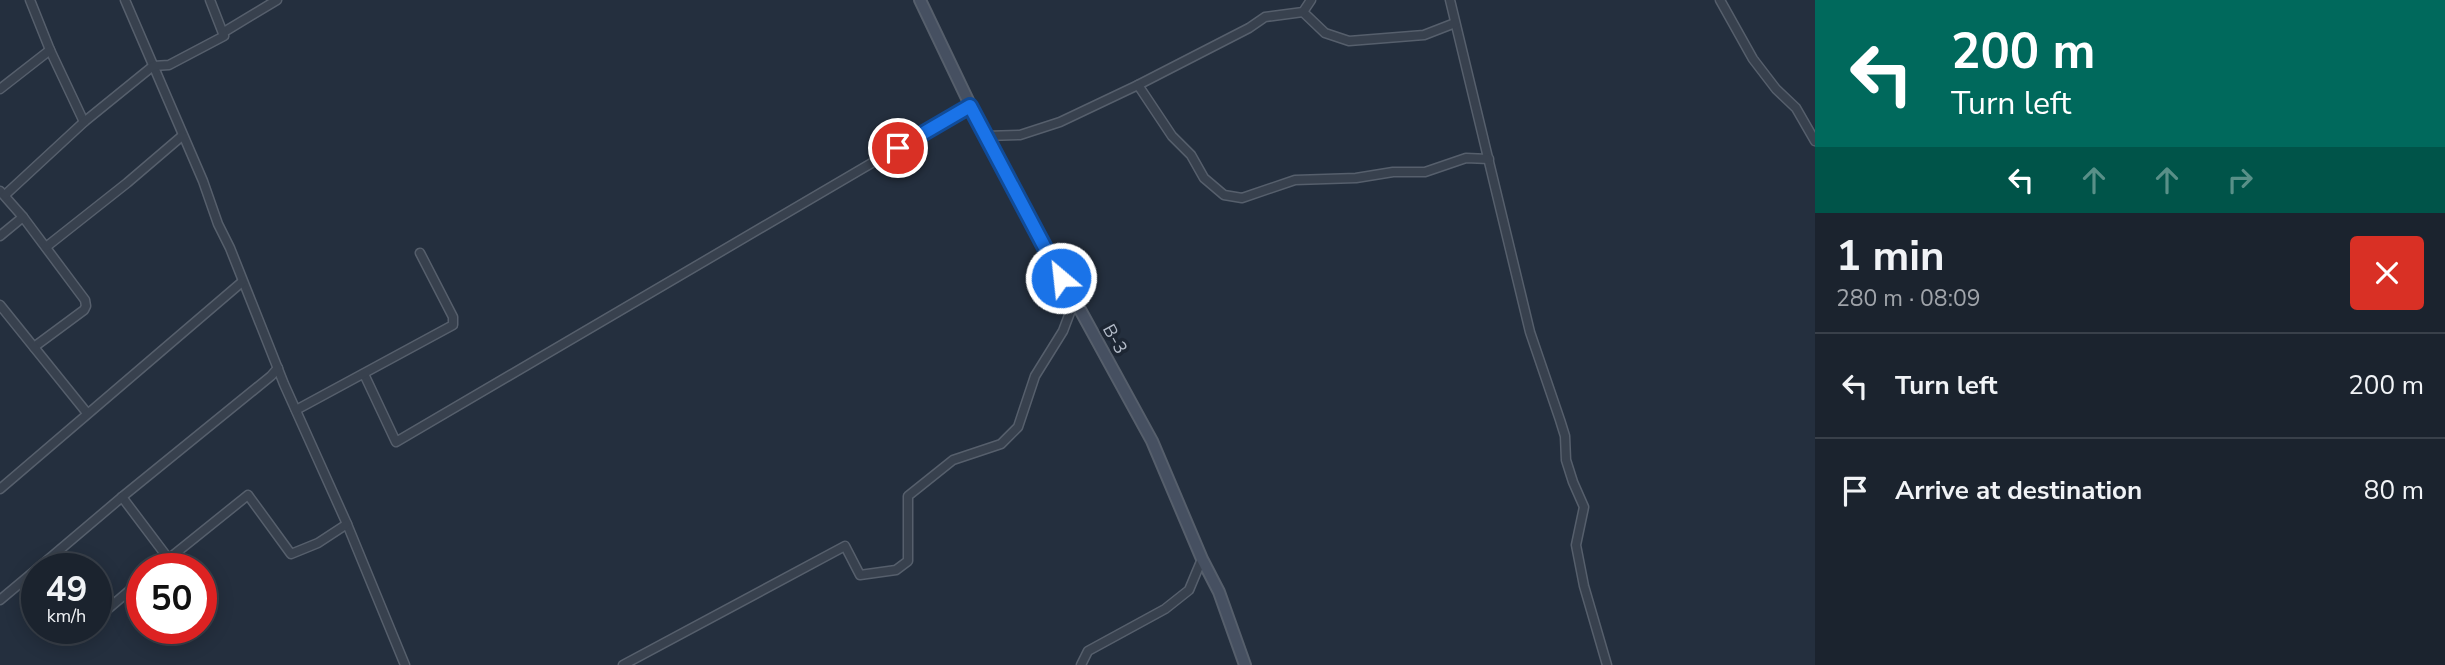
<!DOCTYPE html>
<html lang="en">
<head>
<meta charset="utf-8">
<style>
  :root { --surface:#1b232e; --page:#242b36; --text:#f1f3f6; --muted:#a0a4aa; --line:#39404a }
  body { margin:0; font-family:"Nunito Sans",sans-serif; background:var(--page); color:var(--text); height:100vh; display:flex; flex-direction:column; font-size:26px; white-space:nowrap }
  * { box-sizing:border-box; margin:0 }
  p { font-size:23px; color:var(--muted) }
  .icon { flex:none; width:38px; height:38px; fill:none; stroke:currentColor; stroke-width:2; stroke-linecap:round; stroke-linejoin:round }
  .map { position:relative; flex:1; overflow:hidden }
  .details { display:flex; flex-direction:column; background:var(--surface); width:630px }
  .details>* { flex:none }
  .guide { background:#00695c; color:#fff; overflow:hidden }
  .speed { position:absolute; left:21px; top:553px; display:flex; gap:14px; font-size:35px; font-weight:700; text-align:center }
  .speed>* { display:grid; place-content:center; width:91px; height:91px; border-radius:50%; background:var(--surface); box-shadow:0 4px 18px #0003,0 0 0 2px var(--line); line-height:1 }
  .speed small { font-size:18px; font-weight:400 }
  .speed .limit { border:10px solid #d22; background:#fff; color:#111 }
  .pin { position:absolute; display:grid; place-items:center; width:60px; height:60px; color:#fff; margin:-30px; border:4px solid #fff; border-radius:50%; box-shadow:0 2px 7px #0007 }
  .me { position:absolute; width:77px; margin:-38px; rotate:332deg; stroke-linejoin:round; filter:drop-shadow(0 0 5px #0008) }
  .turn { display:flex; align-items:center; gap:24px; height:147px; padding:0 21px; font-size:32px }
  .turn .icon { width:91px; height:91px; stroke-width:2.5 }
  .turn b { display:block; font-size:49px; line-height:60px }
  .lanes { display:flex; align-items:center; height:66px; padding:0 21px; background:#0003; justify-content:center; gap:35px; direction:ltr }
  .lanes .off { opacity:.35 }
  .round { display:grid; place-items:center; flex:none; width:74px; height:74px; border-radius:7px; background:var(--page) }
  .headline { display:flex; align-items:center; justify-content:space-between; height:119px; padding:0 21px }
  h1 { font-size:42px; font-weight:700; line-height:52px }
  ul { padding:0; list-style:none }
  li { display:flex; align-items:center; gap:21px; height:105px; padding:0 21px; border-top:2px solid var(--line) }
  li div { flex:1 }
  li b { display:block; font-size:26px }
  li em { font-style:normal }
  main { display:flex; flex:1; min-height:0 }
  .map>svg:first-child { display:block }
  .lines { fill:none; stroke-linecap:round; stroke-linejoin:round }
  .minor-casing { stroke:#565f6c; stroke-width:11 }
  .secondary-casing { stroke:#565f6c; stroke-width:14 }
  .minor { stroke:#38414e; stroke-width:8 }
  .secondary { stroke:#465061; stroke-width:10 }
  .route-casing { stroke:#114b97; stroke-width:18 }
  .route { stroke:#1a73e8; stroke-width:12 }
  .labels { text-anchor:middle; stroke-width:7; stroke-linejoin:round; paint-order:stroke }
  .street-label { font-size:18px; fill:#b4bcc9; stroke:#1d2633 }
</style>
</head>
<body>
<main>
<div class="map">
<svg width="1815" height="665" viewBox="0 0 1815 665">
  <rect width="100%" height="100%" fill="#242f3e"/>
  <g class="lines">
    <defs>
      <g id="minor">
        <polyline points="30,0 50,50 84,122"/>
        <polyline points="125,0 203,181 218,224 230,248 284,384 347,524 405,665"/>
        <polyline points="1450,0 1530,332 1560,420 1565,436 1566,460 1573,482 1584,507 1576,545 1584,586 1607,665"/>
        <polyline points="1720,0 1753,59 1776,89 1796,108 1815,141"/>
        <polyline points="1303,12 1325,33 1349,41 1424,35 1455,23"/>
        <polyline points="224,32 277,0"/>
        <polyline points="1138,85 1249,28 1265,17 1303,12 1311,0"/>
        <polyline points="0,89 50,50"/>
        <polyline points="985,136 1020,135 1060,122 1138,85 1172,136 1191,155 1204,178 1224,195 1242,198 1295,180 1356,178 1393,172 1425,172 1466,158 1489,159"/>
        <polyline points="0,191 23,217 85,300 86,306 84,310 34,347"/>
        <polyline points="5,195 84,122 153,66 169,65 224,36 210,0"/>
        <polyline points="0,236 23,217"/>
        <polyline points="46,247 127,183 182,136"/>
        <polyline points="0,305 87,413"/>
        <polyline points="364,374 396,442 969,106"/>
        <polyline points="296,410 453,325 453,317 420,253"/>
        <polyline points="0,489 242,282"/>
        <polyline points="122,497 168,558"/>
        <polyline points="37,569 122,497 271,376 278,368"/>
        <polyline points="156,569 248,495 291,554 318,543 347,524"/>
        <polyline points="0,600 37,569"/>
        <polyline points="96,619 142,580"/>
        <polyline points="72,639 85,628"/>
        <polyline points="623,665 845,546 860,575 896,570 908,561 908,496 953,460 1001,444 1018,427 1035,376 1063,331 1074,302"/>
        <polyline points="1081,665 1088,651 1165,609 1189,590 1202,559"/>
      </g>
      <polyline id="secondary" points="920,0 985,136 1152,441 1202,559 1219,592 1245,665"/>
    </defs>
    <use href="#minor" class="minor-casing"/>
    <use href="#secondary" class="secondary-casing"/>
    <use href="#minor" class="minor"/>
    <use href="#secondary" class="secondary"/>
  </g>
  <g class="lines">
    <defs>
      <polyline id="route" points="898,148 970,106 1061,278"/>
    </defs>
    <use href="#route" class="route-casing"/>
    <use href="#route" class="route"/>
  </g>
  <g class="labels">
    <g class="street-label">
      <text transform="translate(1115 339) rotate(61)" y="6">B-3</text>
    </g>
  </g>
</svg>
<div class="speed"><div>49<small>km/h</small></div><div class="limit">50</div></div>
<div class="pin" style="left:898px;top:148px;background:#d93025"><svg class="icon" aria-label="arrive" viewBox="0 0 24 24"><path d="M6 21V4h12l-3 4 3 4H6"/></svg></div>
<svg class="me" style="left:1061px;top:278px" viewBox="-20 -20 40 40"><circle r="17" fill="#1a73e8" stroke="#fff" stroke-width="3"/><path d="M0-11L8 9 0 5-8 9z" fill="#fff"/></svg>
</div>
<section class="details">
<div class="guide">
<div class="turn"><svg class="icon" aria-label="left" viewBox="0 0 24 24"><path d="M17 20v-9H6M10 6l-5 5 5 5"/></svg><div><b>200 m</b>Turn left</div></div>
<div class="lanes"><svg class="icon" aria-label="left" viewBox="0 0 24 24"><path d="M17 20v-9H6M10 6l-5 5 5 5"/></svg><svg class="icon off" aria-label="ahead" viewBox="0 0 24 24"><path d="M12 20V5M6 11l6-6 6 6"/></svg><svg class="icon off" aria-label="ahead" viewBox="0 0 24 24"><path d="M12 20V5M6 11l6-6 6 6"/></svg><svg class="icon off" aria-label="right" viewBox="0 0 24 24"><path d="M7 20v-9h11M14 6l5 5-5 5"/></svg></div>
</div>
<div class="headline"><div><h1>1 min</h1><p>280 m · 08:09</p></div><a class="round" style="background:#d93025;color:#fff"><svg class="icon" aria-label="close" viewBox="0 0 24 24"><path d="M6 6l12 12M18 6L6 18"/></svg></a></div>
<ul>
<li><svg class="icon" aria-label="left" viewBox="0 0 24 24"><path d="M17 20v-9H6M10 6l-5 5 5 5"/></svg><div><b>Turn left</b></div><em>200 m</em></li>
<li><svg class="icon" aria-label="arrive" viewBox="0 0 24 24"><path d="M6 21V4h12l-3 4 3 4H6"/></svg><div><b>Arrive at destination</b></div><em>80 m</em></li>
</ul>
</section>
</main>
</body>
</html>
